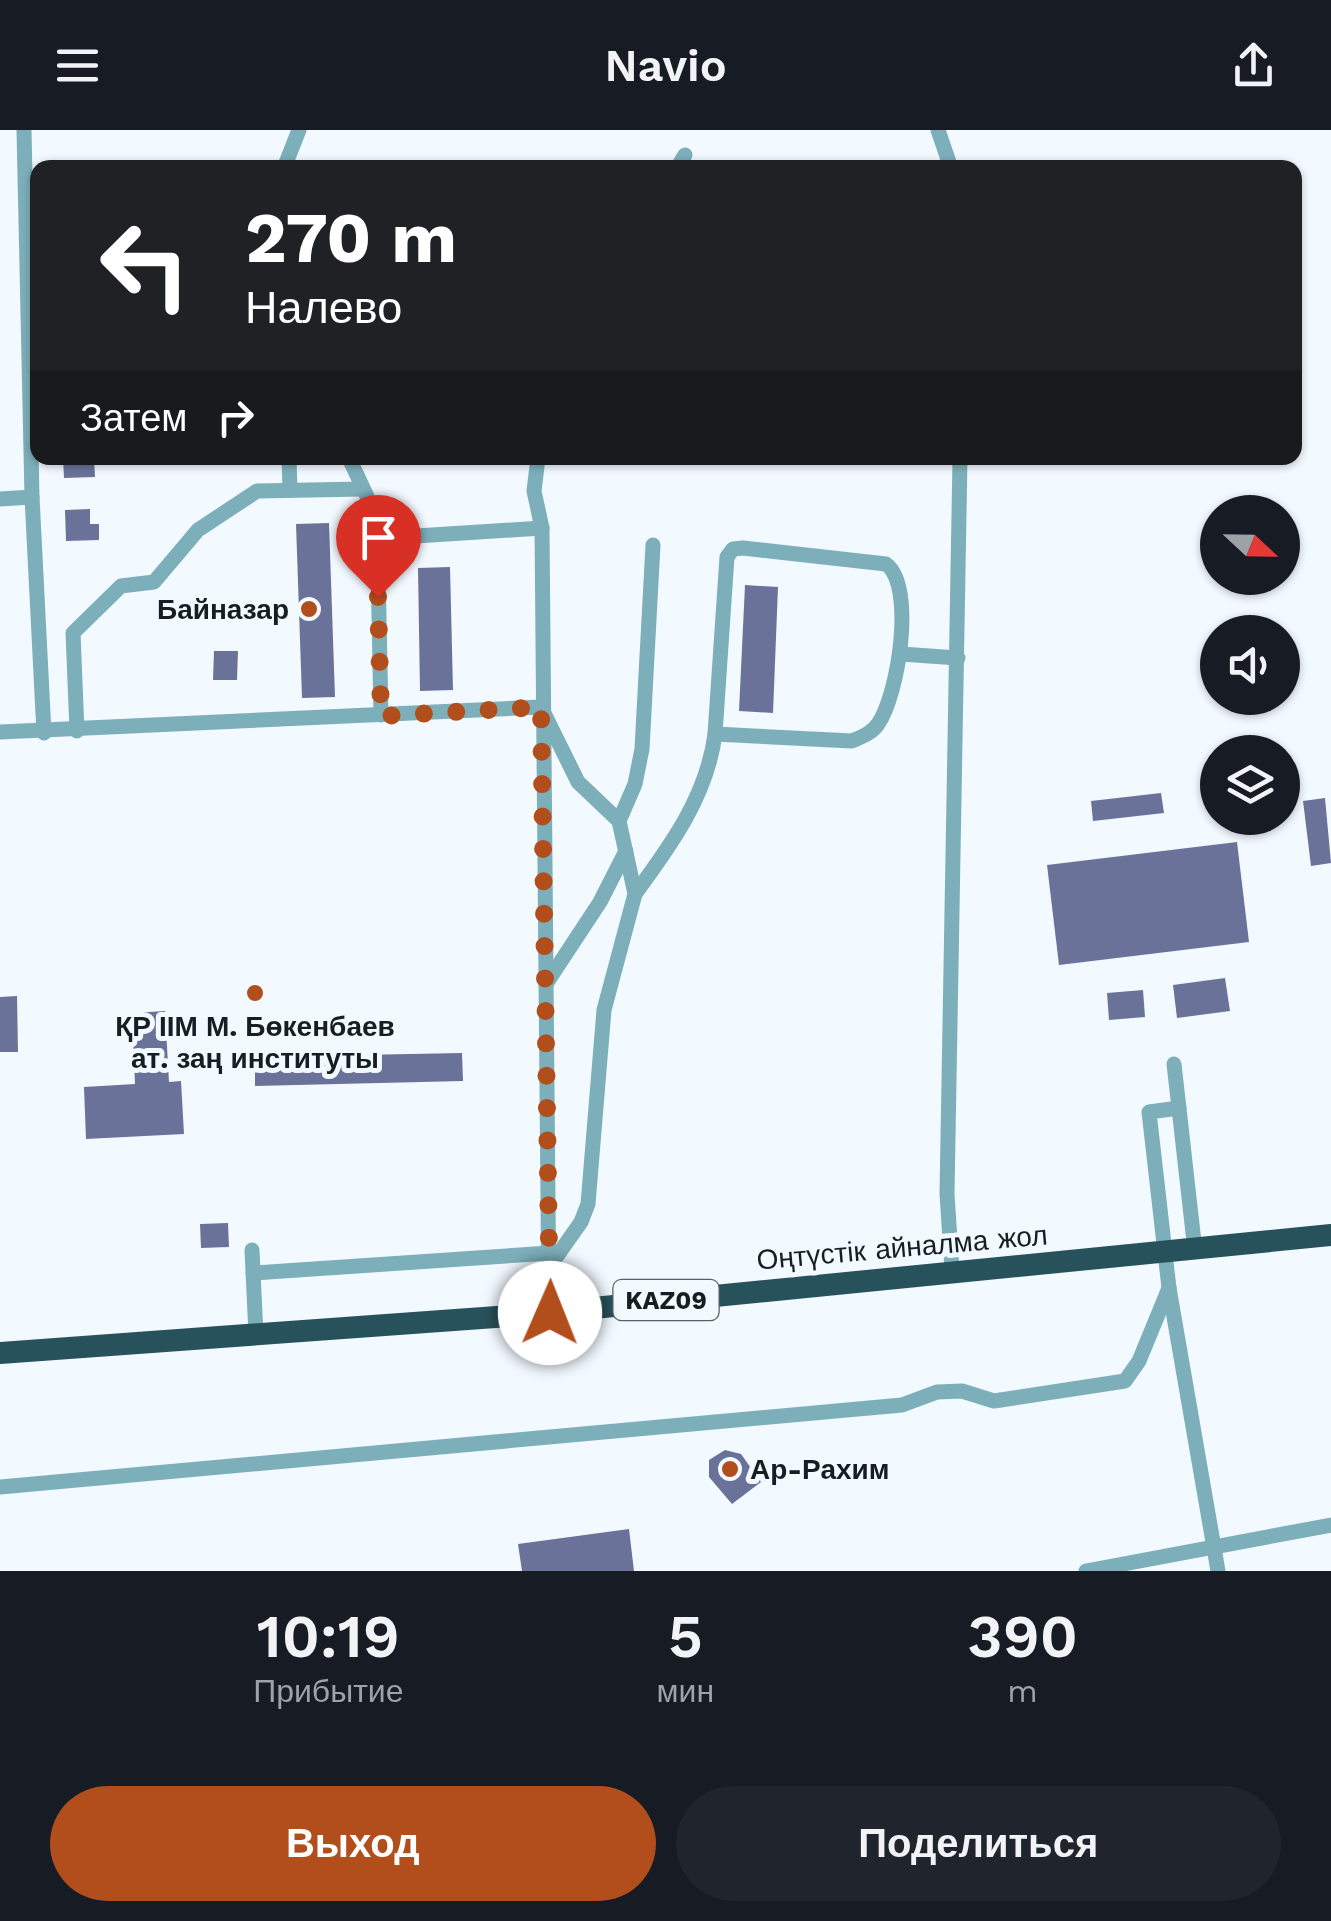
<!DOCTYPE html>
<html lang="ru">
<head>
<meta charset="utf-8">
<style>
  :root { --surface:#171b24; --page:#20242c; --text:#f1f3f6; --muted:#9ea1a6; --accent:#b24d1c }
  body { margin:0; font-family:"Work Sans",sans-serif; background:var(--page); color:var(--text); height:100vh; display:flex; flex-direction:column; font-size:38px; white-space:nowrap }
  * { box-sizing:border-box; margin:0 }
  p { font-size:32px; color:var(--muted) }
  .icon { flex:none; width:55px; height:55px; fill:none; stroke:currentColor; stroke-width:2; stroke-linecap:round; stroke-linejoin:round }
  .map { position:relative; height:1441px; overflow:hidden }
  .details { display:flex; flex-direction:column; background:var(--surface); flex:1 }
  .details>* { flex:none }
  .hud { position:absolute; left:30px; top:30px; width:1272px; height:305px; border-radius:20px; box-shadow:0 2px 8px #0004; background:#202124; color:#fff; overflow:hidden }
  .needle { width:65px; rotate:112deg }
  .controls { position:absolute; left:1200px; top:365px; display:grid; gap:20px }
  .controls a { display:grid; place-items:center; width:100px; height:100px; border-radius:50%; background:var(--surface); box-shadow:0 2px 8px #0004; font-size:50px }
  .pin { position:absolute; display:grid; place-items:center; width:85px; height:85px; color:#fff; margin:-102px -42px; border-radius:50% 50% 50% 0; rotate:-45deg; box-shadow:0 0 10px #0007 }
  .pin .icon { rotate:45deg }
  .me { position:absolute; width:110px; margin:-55px; rotate:1deg; stroke-linejoin:round; filter:drop-shadow(0 0 8px #0008) }
  .turn { display:flex; align-items:center; gap:35px; height:210px; padding:0 50px; font-size:45px }
  .turn .icon { width:130px; height:130px; stroke-width:2.5 }
  .turn b { display:block; font-size:70px; line-height:85px }
  .then { display:flex; align-items:center; height:95px; padding:0 50px; background:#0003; gap:20px; font-size:38px }
  .eta { display:flex; justify-content:space-evenly; align-items:center; height:170px; text-align:center }
  .eta b { font-size:60px; font-weight:600; line-height:70px }
  .primary-button { display:flex; gap:20px; margin-top:auto; padding:20px 50px }
  .primary-button a { flex:1; height:115px; border-radius:60px; background:var(--accent); color:#fff; font-size:40px; font-weight:600; line-height:115px; text-align:center }
  .primary-button a+a { background:var(--page); color:var(--text) }
  header { display:flex; justify-content:space-between; align-items:center; height:130px; padding:0 50px; background:var(--surface); font-size:45px; font-weight:600 }
  .map>svg:first-child { display:block }
  .building { fill:#6b729a }
  .lines { fill:none; stroke-linecap:round; stroke-linejoin:round }
  .minor { stroke:#7dafba; stroke-width:15 }
  .highway { stroke:#28525b; stroke-width:22 }
  .route { stroke:#b24d1c; stroke-width:18; stroke-dasharray:0 32.4 }
  .poi-dot { fill:#b24d1c; stroke:#f2f9ff; stroke-width:4 }
  .labels { text-anchor:middle; stroke-width:10; stroke-linejoin:round; paint-order:stroke }
  .shield { fill:#f2f9ff; stroke:#595f64; stroke-width:2.5 }
  .shield-label { font-size:25px; font-weight:bold; fill:#171d22 }
  .poi-label { font-size:28px; font-weight:bold; fill:#171d22; stroke:#f2f9ff; text-anchor:end }
  .street-label { font-size:28px; fill:#171d22; stroke:#f2f9ff }
</style>
</head>
<body>
<header><svg class="icon" aria-label="menu" viewBox="0 0 24 24"><path d="M4 6h16M4 12h16M4 18h16"/></svg>Navio<svg class="icon" aria-label="share" viewBox="0 0 24 24"><path d="M12 15V3M7 8l5-5 5 5M5 13v7h14v-7"/></svg></header>
<div class="map">
<svg width="1331" height="1441" viewBox="0 0 1331 1441">
  <rect width="100%" height="100%" fill="#f2f9ff"/>
  <g class="building">
    <polygon points="63,328 94,328 95,347 64,348"/>
    <polygon points="90,379 90,394 99,394 99,410 66,411 65,380"/>
    <polygon points="329,393 335,567 302,568 296,394"/>
    <polygon points="450,437 453,560 420,561 418,438"/>
    <polygon points="745,455 778,457 773,583 739,581"/>
    <polygon points="214,521 238,521 237,550 213,550"/>
    <polygon points="1161,663 1164,683 1093,691 1091,671"/>
    <polygon points="1325,668 1331,733 1311,736 1303,671"/>
    <polygon points="1237,712 1249,812 1059,835 1047,735"/>
    <polygon points="1225,848 1230,881 1177,888 1173,855"/>
    <polygon points="1143,860 1145,887 1109,890 1107,863"/>
    <polygon points="17,866 18,922 0,922 0,867"/>
    <polygon points="165,881 169,952 181,951 184,1004 86,1009 84,957 135,954 132,883"/>
    <polygon points="462,923 463,951 255,956 255,927"/>
    <polygon points="228,1093 229,1117 201,1118 200,1094"/>
    <polygon points="725,1320 741,1324 761,1352 732,1374 709,1347 709,1330"/>
    <polygon points="629,1399 634,1441 522,1441 518,1414"/>
  </g>
  <g class="lines">
    <g class="minor">
      <polyline points="24,0 32,367 44,603"/>
      <polyline points="938,0 951,38"/>
      <polyline points="284,38 299,0"/>
      <polyline points="677,38 685,25"/>
      <polyline points="289,328 290,360"/>
      <polyline points="349,328 377,388 416,406 542,398"/>
      <polyline points="538,328 534,361 542,398 549,1183"/>
      <polyline points="0,369 32,367"/>
      <polyline points="377,388 381,585"/>
      <path d="M 743,418 L 886,434 C 916,456 898,566 878,594 C 872,603 863,606 852,611 L 715,604 L 727,427 L 733,419 Z"/>
      <polyline points="901,524 958,528"/>
      <polyline points="77,601 73,503 121,456 154,452 198,400 257,361 363,359"/>
      <polyline points="0,602 541,577 578,652 619,691"/>
      <path d="M 635,764 C 671,715 707,666 715,604"/>
      <polyline points="546,854 600,772 626,721"/>
      <polyline points="1174,934 1195,1121"/>
      <polyline points="1179,978 1149,982 1169,1158 1218,1441"/>
      <polyline points="252,1120 256,1205"/>
      <polyline points="550,1136 581,1092 588,1074 604,880 635,764 619,691 635,654 642,619 653,415"/>
      <polyline points="952,1140 947,1064 960,328"/>
      <polyline points="253,1143 550,1123"/>
      <polyline points="0,1357 902,1275 937,1262 962,1261 994,1271 1125,1251 1139,1231 1169,1158"/>
      <polyline points="1086,1441 1331,1395"/>
    </g>
    <polyline class="highway" points="0,1223 523,1185 1331,1105"/>
  </g>
  <g class="lines">
    <polyline class="route" points="378,467 381,586 541,577 550,1183"/>
  </g>
  <g class="poi-dot">
    <circle cx="309" cy="479" r="10"/>
    <circle cx="255" cy="863" r="10"/>
    <circle cx="730" cy="1339" r="10"/>
  </g>
  <g class="labels">
    <rect class="shield" x="613.5" y="1150" width="105" height="40" rx="8"/>
    <g class="shield-label">
      <text x="666" y="1179">KAZ09</text>
    </g>
    <g class="poi-label">
      <text x="289" y="489">Байназар</text>
      <text x="255" y="906" text-anchor="middle">ҚР ІІМ М. Бөкенбаев<tspan x="255" dy="32">ат. заң институты</tspan></text>
      <text x="750" y="1349" text-anchor="start">Ар-Рахим</text>
    </g>
    <g class="street-label">
      <text transform="translate(902 1117) rotate(-5)" y="10">Оңтүстік айналма жол</text>
    </g>
  </g>
</svg>
<div class="controls">
<a><svg class="needle" viewBox="-14 -14 28 28"><path d="M0-13l5 13h-10z" fill="#e53935"/><path d="M0 13l5-13h-10z" fill="#9ea1a6"/></svg></a>
<a><svg class="icon" aria-label="sound" viewBox="0 0 24 24"><path d="M4 9h4l5-4v14l-5-4H4zM17 9q2 3 0 6"/></svg></a>
<a><svg class="icon" aria-label="layers" viewBox="0 0 24 24"><path d="M12 4l9 5-9 5-9-5zM3 14l9 5 9-5"/></svg></a>
</div>
<div class="pin" style="left:378px;top:467px;background:#d93025"><svg class="icon" aria-label="arrive" viewBox="0 0 24 24"><path d="M6 21V4h12l-3 4 3 4H6"/></svg></div>
<svg class="me" style="left:550px;top:1183px" viewBox="-20 -20 40 40"><circle r="19" fill="#fff"/><path d="M0-13L10 11 0 6-10 11z" fill="#b24d1c"/></svg>
<div class="hud">
<div class="turn"><svg class="icon" aria-label="left" viewBox="0 0 24 24"><path d="M17 20v-9H6M10 6l-5 5 5 5"/></svg><div><b>270 m</b>Налево</div></div>
<div class="then">Затем<svg class="icon" aria-label="right" viewBox="0 0 24 24"><path d="M7 20v-9h11M14 6l5 5-5 5"/></svg></div>
</div>
</div>
<section class="details">
<div class="eta">
<div><b>10:19</b><p>Прибытие</p></div>
<div><b>5</b><p>мин</p></div>
<div><b>390</b><p>m</p></div>
</div>
<div class="primary-button"><a>Выход</a><a>Поделиться</a></div>
</section>
</body>
</html>
